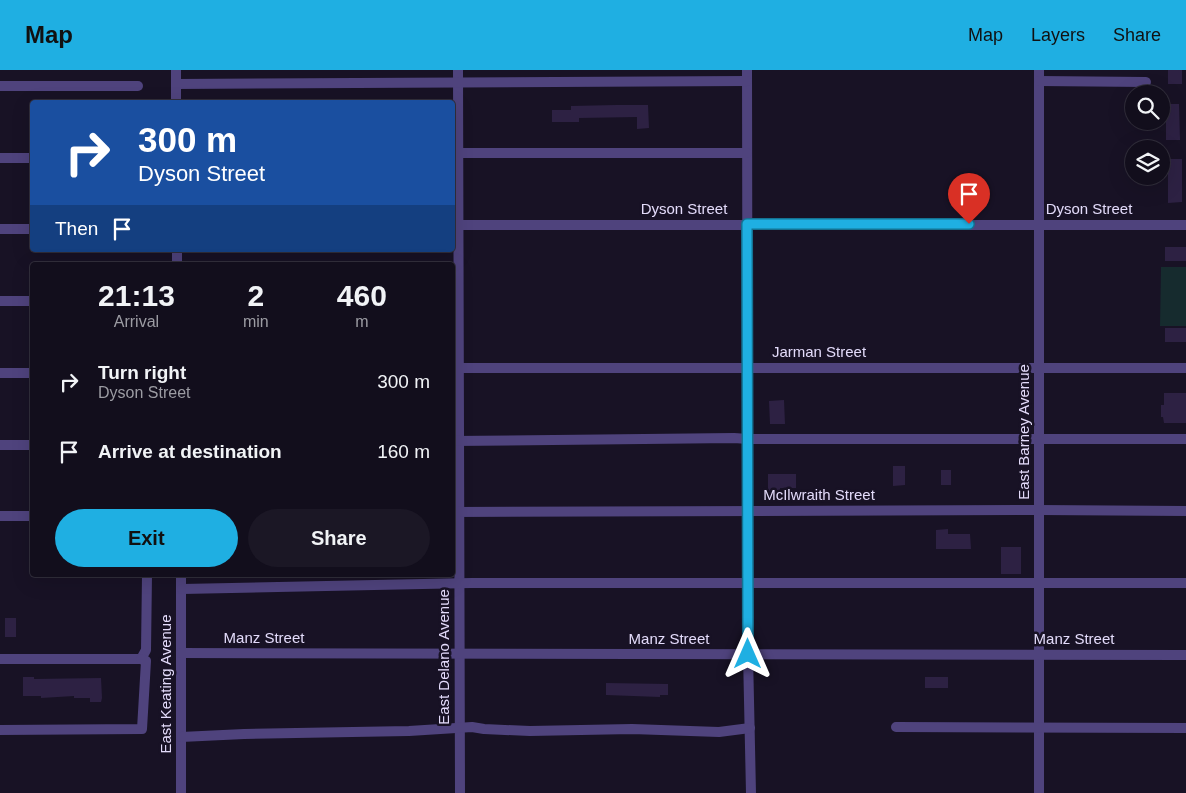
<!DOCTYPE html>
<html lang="en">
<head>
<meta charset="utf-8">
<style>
  :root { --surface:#120e1c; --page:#1b1725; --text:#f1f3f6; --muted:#9c9ca3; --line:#312e3b; --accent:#1fafe2 }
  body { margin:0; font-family:Helvetica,sans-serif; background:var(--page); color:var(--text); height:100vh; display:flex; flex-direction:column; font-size:19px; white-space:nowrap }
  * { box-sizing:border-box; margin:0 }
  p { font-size:16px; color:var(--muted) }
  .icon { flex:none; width:28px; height:28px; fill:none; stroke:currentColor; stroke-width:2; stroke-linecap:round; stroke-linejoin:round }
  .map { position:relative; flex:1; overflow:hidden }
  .sheet { position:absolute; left:30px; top:192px; width:425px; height:315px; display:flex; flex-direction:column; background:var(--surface); border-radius:5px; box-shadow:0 5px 20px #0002,0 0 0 1px var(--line) }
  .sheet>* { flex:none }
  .top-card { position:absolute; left:30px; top:30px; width:425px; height:152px; border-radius:5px; box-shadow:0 5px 20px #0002,0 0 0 1px var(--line); background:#1a4fa0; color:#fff; overflow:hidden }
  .buttons { position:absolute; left:1125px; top:15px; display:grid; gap:10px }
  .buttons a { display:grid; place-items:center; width:45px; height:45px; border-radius:50%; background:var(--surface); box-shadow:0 5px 20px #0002,0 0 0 1px var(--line); font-size:25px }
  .pin { position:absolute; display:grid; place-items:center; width:42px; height:42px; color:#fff; margin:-51px -21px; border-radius:50% 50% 50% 0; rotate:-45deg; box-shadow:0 0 5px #0007 }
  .pin .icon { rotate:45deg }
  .me { position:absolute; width:55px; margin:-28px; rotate:0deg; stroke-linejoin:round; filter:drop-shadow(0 0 4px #0008) }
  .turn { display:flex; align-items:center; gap:18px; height:105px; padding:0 25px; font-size:22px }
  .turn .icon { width:65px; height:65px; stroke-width:2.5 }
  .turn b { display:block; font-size:35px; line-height:42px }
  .then { display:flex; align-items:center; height:48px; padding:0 25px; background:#0003; gap:10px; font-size:19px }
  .eta { display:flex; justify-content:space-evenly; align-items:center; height:85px; text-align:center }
  .eta b { font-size:30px; font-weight:700; line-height:35px }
  .action { display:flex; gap:10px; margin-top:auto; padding:10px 25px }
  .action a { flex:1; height:58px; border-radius:30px; background:var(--accent); color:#111; font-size:20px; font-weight:700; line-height:58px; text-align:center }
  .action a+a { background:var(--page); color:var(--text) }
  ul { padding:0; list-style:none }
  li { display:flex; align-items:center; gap:15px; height:70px; padding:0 25px }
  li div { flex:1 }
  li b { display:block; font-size:19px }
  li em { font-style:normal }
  header { display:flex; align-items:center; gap:30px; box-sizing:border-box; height:70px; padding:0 25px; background:var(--accent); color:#111 }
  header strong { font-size:24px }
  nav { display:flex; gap:28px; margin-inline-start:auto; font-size:18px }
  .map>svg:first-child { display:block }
  .green { fill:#162b2e }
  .building { fill:#2d2143 }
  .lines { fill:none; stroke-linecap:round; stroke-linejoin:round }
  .minor { stroke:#4f437d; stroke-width:10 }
  .route-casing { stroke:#147293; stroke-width:12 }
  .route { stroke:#1fafe2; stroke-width:9 }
  .labels { text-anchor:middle; stroke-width:5; stroke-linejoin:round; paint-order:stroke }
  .street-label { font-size:15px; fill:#e3dbfa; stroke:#181225 }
</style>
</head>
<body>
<header>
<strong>Map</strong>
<nav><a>Map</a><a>Layers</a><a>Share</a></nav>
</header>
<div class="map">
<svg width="1186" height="723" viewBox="0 0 1186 723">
  <rect width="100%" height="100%" fill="#181225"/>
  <polygon class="green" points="1161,197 1186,197 1186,256 1160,256"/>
  <g class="building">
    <rect x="1168" y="0" width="14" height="14"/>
    <polygon points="1166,34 1179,34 1180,70 1166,70"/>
    <polygon points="616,35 648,35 649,58 637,59 637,47 579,48 579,52 552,52 552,40 571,40 571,36"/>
    <polygon points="1168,89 1182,89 1182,132 1168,133"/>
    <rect x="1165" y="177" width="21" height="14"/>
    <rect x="1165" y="258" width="21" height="14"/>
    <polygon points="1164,323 1186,323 1186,353 1164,353 1163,347 1161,347 1161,335 1164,335"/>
    <polygon points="784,330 785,354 770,354 769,331"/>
    <polygon points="893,396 905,396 905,415 893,416"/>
    <rect x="941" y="400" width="10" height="15"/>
    <polygon points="768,404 796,404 796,418 780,418 780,421 768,421"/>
    <polygon points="948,459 948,464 970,464 971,479 936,479 936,460"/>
    <rect x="1001" y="477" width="20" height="27"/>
    <rect x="5" y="548" width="11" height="19"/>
    <polygon points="23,607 34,607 34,609 101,608 102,628 101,632 90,632 90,628 74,628 74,626 41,628 41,626 23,626"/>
    <rect x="925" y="607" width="23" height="11"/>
    <polygon points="606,613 668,614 668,625 660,625 660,627 606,625"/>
  </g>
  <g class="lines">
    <g class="minor">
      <polyline points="458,0 460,723"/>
      <polyline points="747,0 748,584 751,723"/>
      <polyline points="1039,0 1039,723"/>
      <polyline points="1039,11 1146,12"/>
      <polyline points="176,14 747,11"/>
      <polyline points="0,16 138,16"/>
      <polyline points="176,32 176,0"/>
      <polyline points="453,83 747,83"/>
      <polyline points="0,88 32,88"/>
      <polyline points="452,155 1186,155"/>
      <polyline points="0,159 32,159"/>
      <polyline points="177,180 177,195"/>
      <polyline points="0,231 32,231"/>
      <polyline points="452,298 1186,298"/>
      <polyline points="0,303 32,303"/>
      <polyline points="452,371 734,368 748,369 1186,369"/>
      <polyline points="0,375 32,375"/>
      <polyline points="452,442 1039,440 1186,441"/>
      <polyline points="0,446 32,446"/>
      <polyline points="181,505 181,723"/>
      <polyline points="182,519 471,513 1186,513"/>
      <polyline points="181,583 1186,585"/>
      <polyline points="0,589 141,589"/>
      <polyline points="141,589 146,580 147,505"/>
      <polyline points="896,657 1186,658"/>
      <polyline points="0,660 142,659 146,591 141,589"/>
      <polyline points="181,667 244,664 409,661 472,657 484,659 530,661 632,659 719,662 750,658"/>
    </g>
  </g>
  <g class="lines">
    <defs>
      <polyline id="route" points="748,584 747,154 969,154"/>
    </defs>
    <use href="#route" class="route-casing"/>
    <use href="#route" class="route"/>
  </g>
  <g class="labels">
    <g class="street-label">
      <text x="684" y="144">Dyson Street</text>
      <text x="1089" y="144">Dyson Street</text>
      <text x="819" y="287">Jarman Street</text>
      <text transform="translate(1024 362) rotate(-90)" y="5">East Barney Avenue</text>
      <text x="819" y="430">McIlwraith Street</text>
      <text x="264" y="573">Manz Street</text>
      <text x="669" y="574">Manz Street</text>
      <text x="1074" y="574">Manz Street</text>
      <text transform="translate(444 587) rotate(-90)" y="5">East Delano Avenue</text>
      <text transform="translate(166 614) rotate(-90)" y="5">East Keating Avenue</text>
    </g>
  </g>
</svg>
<div class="buttons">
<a><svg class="icon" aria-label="search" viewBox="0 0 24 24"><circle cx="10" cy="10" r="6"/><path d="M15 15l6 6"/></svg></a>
<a><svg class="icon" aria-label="layers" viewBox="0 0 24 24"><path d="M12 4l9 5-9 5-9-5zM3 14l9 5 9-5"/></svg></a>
</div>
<div class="pin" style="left:969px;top:154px;background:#d93025"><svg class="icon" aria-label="arrive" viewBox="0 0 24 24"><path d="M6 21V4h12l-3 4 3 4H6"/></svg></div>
<svg class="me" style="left:748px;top:584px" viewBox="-20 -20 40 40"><path d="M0-17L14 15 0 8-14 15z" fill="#1fafe2" stroke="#fff" stroke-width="4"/></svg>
<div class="top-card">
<div class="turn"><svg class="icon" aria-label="right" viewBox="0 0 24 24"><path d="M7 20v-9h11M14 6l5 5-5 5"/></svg><div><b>300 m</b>Dyson Street</div></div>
<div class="then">Then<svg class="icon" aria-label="arrive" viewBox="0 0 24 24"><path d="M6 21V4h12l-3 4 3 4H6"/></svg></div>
</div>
<section class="sheet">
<div class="eta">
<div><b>21:13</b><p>Arrival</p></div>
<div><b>2</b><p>min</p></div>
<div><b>460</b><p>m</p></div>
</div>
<ul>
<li><svg class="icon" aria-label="right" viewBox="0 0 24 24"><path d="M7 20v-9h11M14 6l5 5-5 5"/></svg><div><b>Turn right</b><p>Dyson Street</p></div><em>300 m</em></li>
<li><svg class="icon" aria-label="arrive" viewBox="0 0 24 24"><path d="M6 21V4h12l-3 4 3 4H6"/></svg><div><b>Arrive at destination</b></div><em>160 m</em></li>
</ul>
<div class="action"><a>Exit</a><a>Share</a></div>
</section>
</div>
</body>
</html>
